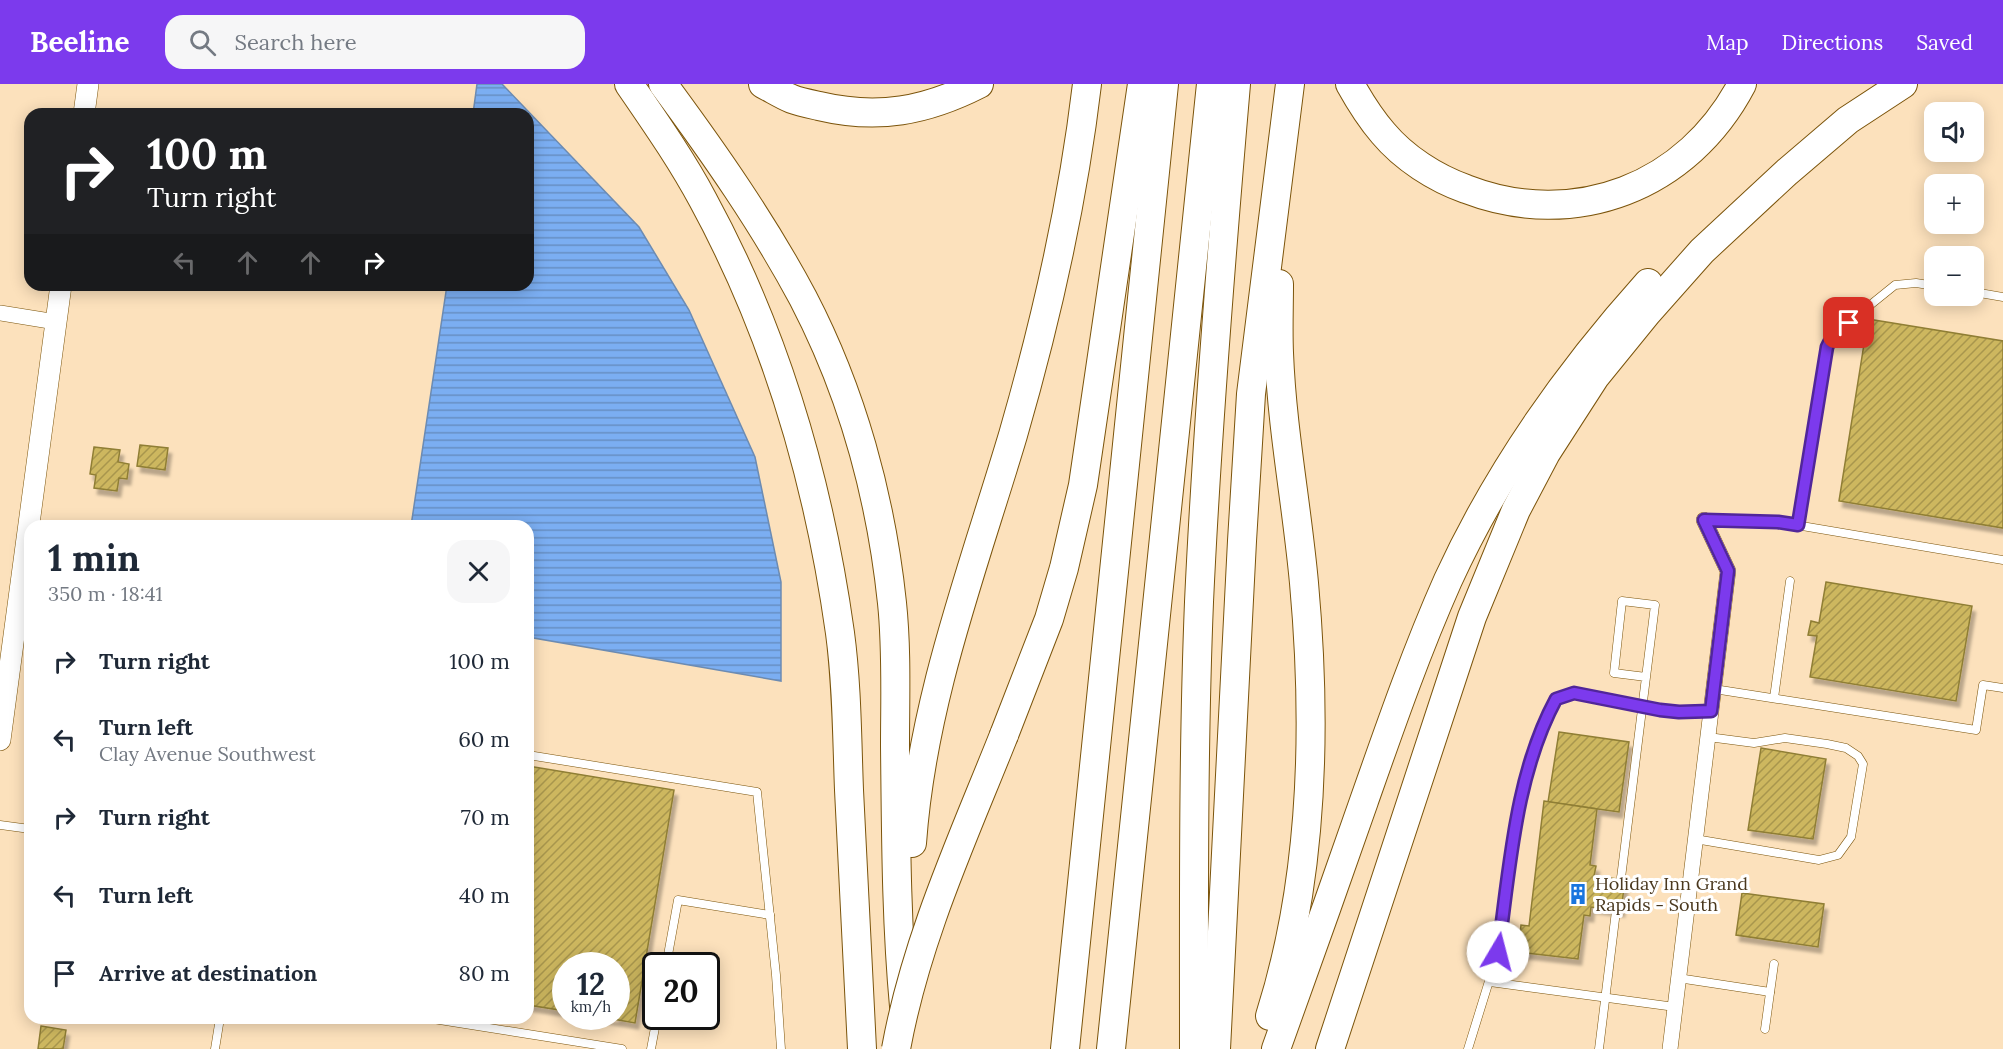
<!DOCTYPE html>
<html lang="en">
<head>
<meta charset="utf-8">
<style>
  :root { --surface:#fff; --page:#f6f6f7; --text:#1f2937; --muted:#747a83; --accent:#7c3aed }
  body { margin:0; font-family:Lora,serif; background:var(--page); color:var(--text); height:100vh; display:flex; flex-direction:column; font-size:22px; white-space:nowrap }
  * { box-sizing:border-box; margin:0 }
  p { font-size:20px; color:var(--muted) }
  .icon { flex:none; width:33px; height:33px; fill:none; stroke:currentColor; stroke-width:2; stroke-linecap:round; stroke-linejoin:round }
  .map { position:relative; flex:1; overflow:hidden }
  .drawer { position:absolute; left:24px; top:436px; width:510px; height:504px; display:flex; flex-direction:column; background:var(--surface); border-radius:18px; box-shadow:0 3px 15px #0003 }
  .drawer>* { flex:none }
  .banner { position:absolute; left:24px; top:24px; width:510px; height:183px; border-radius:18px; box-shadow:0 3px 15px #0003; background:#202124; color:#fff; overflow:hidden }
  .tools { position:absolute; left:1924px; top:18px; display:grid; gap:12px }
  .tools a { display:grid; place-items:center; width:60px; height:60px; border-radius:12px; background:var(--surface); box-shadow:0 3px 15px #0003; font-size:30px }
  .speed { position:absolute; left:552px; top:868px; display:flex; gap:12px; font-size:30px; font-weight:700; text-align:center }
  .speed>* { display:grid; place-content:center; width:78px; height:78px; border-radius:50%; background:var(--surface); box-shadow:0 3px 15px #0003; line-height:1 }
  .speed small { font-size:15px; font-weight:400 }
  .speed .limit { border:3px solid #111; border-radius:9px; background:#fff; color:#111 }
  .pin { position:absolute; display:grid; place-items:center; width:51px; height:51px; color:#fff; margin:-26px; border-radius:12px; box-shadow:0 3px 9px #0006 }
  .me { position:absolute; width:66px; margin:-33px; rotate:8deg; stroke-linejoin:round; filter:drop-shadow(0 0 4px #0008) }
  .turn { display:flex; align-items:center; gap:21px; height:126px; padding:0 24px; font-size:27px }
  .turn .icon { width:78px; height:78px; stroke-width:2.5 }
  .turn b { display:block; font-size:42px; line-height:51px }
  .lanes { display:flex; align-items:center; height:57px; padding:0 24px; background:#0003; justify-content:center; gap:30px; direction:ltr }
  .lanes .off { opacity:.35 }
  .round { display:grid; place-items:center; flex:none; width:63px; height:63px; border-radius:18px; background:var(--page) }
  .overview { display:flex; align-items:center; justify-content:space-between; height:102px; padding:0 24px }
  h1 { font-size:36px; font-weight:800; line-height:45px }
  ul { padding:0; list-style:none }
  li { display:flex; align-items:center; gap:18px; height:78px; padding:0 24px }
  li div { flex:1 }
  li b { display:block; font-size:22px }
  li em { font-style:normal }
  header { display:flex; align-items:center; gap:36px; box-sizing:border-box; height:84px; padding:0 30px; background:var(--accent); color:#fff }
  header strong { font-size:28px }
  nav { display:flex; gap:33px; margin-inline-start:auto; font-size:21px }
  .search { width:420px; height:54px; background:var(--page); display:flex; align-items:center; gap:15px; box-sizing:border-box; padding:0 21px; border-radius:18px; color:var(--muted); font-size:22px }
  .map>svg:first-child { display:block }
  .water { fill:url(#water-rules); stroke:#6c8bb2; stroke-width:1.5 }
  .building { fill:url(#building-hatch); stroke:#8f7e34; stroke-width:1.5; filter:url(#shadow) }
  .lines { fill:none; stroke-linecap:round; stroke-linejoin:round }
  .lane-casing { stroke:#7b540b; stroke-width:9 }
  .street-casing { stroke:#7b540b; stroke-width:16 }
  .secondary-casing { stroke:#7b540b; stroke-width:22 }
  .highway-casing { stroke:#7b540b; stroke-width:30 }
  .lane { stroke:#fff; stroke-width:8 }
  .street { stroke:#fff; stroke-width:15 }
  .secondary { stroke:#fff; stroke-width:21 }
  .highway { stroke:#fff; stroke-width:28 }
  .highway-bridge-casing { stroke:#7b540b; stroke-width:30; stroke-linecap:butt }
  .highway-bridge { stroke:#fff; stroke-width:28 }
  .route-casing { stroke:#51269a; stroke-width:15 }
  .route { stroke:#7c3aed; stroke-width:10 }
  .labels { text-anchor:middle; stroke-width:6; stroke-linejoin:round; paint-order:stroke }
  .poi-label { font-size:18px; fill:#4a381e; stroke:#fff; text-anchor:start }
</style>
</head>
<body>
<header>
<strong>Beeline</strong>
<div class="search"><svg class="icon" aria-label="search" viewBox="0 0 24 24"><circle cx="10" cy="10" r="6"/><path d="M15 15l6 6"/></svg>Search here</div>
<nav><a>Map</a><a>Directions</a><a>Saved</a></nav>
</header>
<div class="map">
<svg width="2003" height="965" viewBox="0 0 2003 965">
  <defs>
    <pattern id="water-rules" width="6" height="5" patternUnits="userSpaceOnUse" patternTransform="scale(1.5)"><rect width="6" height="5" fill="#7baef2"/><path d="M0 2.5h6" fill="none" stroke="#678fc3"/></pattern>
    <pattern id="building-hatch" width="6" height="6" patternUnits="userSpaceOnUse" patternTransform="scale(1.5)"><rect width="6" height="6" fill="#cdb75e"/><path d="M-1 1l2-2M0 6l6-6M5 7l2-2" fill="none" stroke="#a8964d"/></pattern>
    <filter id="shadow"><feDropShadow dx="3.5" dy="6" stdDeviation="1.5" flood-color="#0004"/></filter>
  </defs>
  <rect width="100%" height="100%" fill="#fce1bc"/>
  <polygon class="water" points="477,0 502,0 639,143 689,226 755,373 781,498 781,597 528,553 528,442 411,442 447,201 528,201 528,30 473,30"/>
  <g class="building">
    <polygon points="1868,235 2003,257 2003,444 1839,417"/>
    <polygon points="140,361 168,364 165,386 137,382"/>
    <polygon points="94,363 120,366 118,378 129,380 127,395 119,394 117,407 94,404 96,391 90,390"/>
    <polygon points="1826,498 1972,522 1956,617 1810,593 1817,552 1808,551 1811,537 1819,539"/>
    <polygon points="1559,648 1629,658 1619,728 1548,718"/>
    <polygon points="1761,664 1826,675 1813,755 1748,746"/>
    <polygon points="528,682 674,706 635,939 601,933 616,933 616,882 566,882 566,927 528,921"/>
    <polygon points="1544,717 1597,725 1590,781 1596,782 1594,792 1625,796 1621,827 1591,823 1590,832 1584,831 1578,875 1518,868 1521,841 1529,842"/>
    <polygon points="1742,809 1824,820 1818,863 1736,851"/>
    <polygon points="41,942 66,946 63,965 38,965"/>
  </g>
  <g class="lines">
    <defs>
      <g id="lane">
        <polyline points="1974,208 2003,213"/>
        <polyline points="1705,436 1778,438 2003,476"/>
        <polyline points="1798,441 1827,263 1833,251 1895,201 1916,199 1935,202"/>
        <polyline points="1714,605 1976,646 1983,601 2003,604"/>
        <polyline points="1774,614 1790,497"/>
        <polyline points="528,671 757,708 776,891 781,965"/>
        <polyline points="0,741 30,745"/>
        <polyline points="1695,755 1819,776 1838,771 1851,753 1863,680 1858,672 1846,664 1827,660 1785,654 1754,659 1708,653"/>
        <path d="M 1621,794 C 1632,703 1643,612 1655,521 L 1622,517 L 1614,589 L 1646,593"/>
        <polyline points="666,882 678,816 770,831"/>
        <polyline points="1678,894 1770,908"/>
        <polyline points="1490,898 1675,923"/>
        <polyline points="427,934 622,965"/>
        <polyline points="1765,945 1774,880"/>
        <polyline points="215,965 220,934"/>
        <polyline points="651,965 657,933"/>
        <polyline points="1468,965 1498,868 1520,716 1545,636 1556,615 1574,609 1611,615 1642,623 1679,628 1711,627"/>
        <polyline points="1599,965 1616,827"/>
      </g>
      <g id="street">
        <polyline points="0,229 56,238"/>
        <polyline points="1670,965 1728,487 1704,436"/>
      </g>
      <g id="secondary">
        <polyline points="84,30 88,0"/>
        <polyline points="0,656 61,201"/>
      </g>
      <g id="highway">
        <path d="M 629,0 C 655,38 681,75 703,116 C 776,250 819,399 840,549 C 847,601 847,654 849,706 C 853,793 858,879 862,965"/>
        <path d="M 663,0 C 714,69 763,139 803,214 C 852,308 881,414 892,519 C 897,566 895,615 895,662 C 896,749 896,836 904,922"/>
        <path d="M 763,0 C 773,5 782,11 792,15 C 800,18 810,20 819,22 C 878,36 926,27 979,0"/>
        <path d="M 1350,0 C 1360,18 1370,34 1383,49 C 1404,74 1435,94 1466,105 C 1575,147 1688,103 1742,0"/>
        <polyline points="1004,651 1049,535 1064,484 1083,401 1142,0"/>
        <path d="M 912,759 C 922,618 973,485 1013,351 C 1046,237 1073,118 1087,0"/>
        <path d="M 1270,932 C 1314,794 1317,642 1304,499 C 1297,422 1282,346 1279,269 C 1278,246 1279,223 1279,200"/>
        <polyline points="1065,965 1164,0"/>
        <polyline points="1111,965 1211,0"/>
        <path d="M 1194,965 C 1194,816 1193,667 1199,518 C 1207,345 1221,173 1236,0"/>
        <polyline points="1216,965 1242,457 1251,310 1290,0"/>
        <path d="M 1276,965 C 1306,882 1335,800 1364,717 C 1390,643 1416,568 1448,496 C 1498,387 1568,288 1648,199"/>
        <polyline points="1330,965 1472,533 1516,426 1546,369 1595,293 1647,229 1702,167 1787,88 1848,36 1903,0"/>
      </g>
    </defs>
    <use href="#lane" class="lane-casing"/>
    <use href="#street" class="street-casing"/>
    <use href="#secondary" class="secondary-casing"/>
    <use href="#highway" class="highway-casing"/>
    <use href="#lane" class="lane"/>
    <use href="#street" class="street"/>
    <use href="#secondary" class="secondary"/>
    <use href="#highway" class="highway"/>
    <defs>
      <path id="highway-bridge" d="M 896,965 C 916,855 963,754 1004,651"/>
    </defs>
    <use href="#highway-bridge" class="highway-bridge-casing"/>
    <use href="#highway-bridge" class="highway-bridge"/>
  </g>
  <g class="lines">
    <defs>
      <path id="route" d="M 1498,868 C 1510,783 1515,691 1556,615 L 1574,609 L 1660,626 L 1679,628 L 1711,627 L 1728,487 L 1704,436 L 1778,438 L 1798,441 L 1827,263 L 1833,251 L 1849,239"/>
    </defs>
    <use href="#route" class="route-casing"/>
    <use href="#route" class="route"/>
  </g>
  <defs>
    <symbol id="building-bare" viewBox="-9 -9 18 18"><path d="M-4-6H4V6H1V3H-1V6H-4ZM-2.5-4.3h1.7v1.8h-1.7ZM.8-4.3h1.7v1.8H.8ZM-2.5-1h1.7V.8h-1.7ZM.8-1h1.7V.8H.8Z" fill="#1975de" stroke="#fff" stroke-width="2.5" paint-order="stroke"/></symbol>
  </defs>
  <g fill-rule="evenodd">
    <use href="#building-bare" x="1563" y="795" width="30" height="30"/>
  </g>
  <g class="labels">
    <g class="poi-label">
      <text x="1595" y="806">Holiday Inn Grand<tspan x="1595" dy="21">Rapids - South</tspan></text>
    </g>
  </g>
</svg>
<div class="tools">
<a><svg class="icon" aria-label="sound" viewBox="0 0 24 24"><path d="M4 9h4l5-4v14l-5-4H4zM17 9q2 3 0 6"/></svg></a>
<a>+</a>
<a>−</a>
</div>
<div class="speed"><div>12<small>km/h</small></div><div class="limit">20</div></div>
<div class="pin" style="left:1849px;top:239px;background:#d93025"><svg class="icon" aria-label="arrive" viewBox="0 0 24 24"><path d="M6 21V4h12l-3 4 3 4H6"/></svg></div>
<svg class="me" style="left:1498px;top:868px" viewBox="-20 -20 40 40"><circle r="19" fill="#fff"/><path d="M0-13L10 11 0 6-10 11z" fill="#7c3aed"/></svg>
<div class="banner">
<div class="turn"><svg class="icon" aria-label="right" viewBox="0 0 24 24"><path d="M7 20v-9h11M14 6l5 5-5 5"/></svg><div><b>100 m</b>Turn right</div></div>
<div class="lanes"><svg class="icon off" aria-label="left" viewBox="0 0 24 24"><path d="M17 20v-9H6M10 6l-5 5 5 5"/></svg><svg class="icon off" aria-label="ahead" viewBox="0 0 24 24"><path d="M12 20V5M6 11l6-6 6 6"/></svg><svg class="icon off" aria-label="ahead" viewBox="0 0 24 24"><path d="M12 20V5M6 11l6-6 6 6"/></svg><svg class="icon" aria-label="right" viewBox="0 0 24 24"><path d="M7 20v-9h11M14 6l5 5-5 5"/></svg></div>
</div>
<section class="drawer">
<div class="overview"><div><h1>1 min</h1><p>350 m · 18:41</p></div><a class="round"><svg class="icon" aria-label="close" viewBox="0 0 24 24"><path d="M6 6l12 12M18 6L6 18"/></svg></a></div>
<ul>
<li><svg class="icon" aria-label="right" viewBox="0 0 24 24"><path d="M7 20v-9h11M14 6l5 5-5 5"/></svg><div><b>Turn right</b></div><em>100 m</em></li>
<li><svg class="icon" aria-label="left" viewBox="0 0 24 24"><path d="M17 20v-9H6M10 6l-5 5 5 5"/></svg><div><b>Turn left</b><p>Clay Avenue Southwest</p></div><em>60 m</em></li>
<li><svg class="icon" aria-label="right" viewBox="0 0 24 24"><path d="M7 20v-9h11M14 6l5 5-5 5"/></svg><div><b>Turn right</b></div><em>70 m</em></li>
<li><svg class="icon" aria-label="left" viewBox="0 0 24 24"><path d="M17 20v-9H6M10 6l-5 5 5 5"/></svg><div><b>Turn left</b></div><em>40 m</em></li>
<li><svg class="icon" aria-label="arrive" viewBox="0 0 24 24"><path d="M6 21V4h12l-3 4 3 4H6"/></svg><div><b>Arrive at destination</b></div><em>80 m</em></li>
</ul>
</section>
</div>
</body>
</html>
